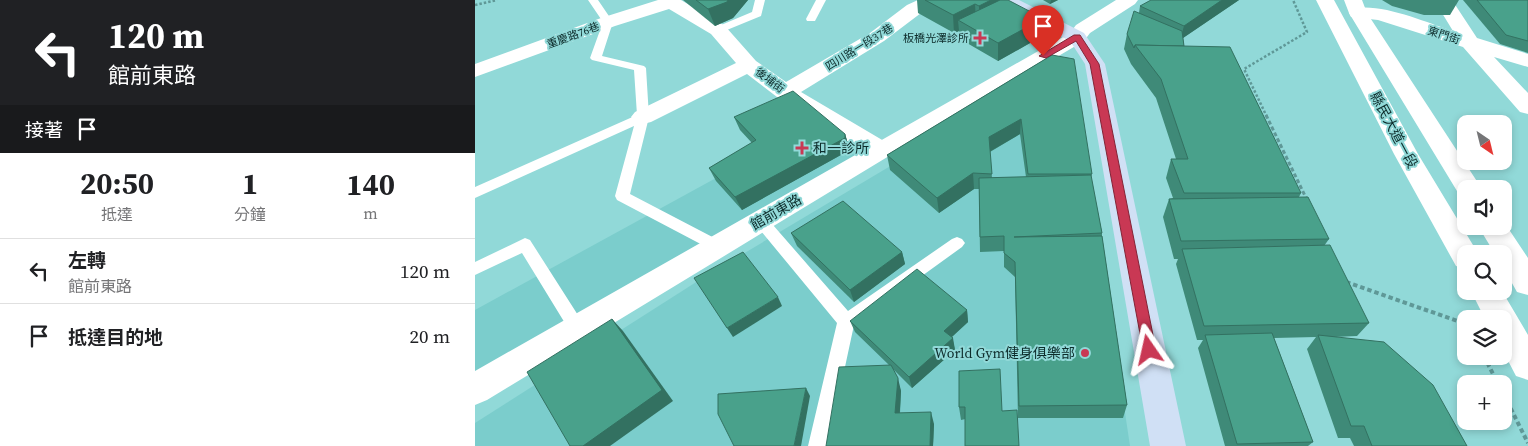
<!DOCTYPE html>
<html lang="zh-TW">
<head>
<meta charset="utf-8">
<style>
  :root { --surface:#fff; --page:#f6f6f6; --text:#202124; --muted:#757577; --line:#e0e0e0 }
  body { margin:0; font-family:"Source Serif 4","Noto Sans TC",serif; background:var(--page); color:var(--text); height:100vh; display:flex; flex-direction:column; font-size:19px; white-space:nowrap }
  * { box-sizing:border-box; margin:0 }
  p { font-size:16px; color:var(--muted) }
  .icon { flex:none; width:28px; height:28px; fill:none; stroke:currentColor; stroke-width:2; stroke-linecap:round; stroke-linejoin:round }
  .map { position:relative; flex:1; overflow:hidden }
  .details { display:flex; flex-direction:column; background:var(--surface); width:475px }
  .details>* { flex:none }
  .guide { background:#202124; color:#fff; overflow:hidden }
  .needle { width:32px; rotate:145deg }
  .fabs { position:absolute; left:982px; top:115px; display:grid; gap:10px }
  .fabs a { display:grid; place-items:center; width:55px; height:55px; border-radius:10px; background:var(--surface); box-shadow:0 2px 8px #0003; font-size:25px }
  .pin { position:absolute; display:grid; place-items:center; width:42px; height:42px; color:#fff; margin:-51px -21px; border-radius:50% 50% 50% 0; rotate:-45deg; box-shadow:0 0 5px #0007 }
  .pin .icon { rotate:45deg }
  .me { position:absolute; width:55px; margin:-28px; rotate:349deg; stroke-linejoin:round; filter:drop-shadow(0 0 4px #0008) }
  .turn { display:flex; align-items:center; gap:18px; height:105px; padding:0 25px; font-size:22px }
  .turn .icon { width:65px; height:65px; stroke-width:2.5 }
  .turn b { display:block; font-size:35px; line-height:42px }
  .then { display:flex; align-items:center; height:48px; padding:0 25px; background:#0003; gap:10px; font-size:19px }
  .eta { display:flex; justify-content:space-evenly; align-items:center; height:85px; text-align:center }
  .eta b { font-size:30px; font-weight:700; line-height:35px }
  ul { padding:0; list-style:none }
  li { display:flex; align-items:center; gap:15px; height:65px; padding:0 25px; border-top:1px solid var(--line) }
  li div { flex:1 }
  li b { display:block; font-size:19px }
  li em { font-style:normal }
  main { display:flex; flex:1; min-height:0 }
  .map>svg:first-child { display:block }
  .built { fill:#7bcdcc }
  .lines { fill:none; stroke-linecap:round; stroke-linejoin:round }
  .path-far2 { stroke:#5f9897; stroke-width:2.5; stroke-dasharray:2.5 2; stroke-linecap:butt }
  .path-far1 { stroke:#5f9897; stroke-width:3; stroke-dasharray:4 2.5; stroke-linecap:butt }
  .path { stroke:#5f9897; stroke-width:4; stroke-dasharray:4.5 3; stroke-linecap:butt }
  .lane { fill:#fff; fill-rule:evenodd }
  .street { fill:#fff; fill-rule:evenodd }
  .secondary { fill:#fff; fill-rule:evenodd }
  .primary { fill:#d0e0f5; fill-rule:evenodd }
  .wall { fill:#3f8a78; fill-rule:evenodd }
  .shaded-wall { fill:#337161 }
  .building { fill:#49a18b; stroke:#337161 }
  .route { fill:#c93854; stroke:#832437 }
  .poi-dot { fill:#c93854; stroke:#91d9d8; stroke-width:2 }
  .labels { text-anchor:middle; stroke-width:4; stroke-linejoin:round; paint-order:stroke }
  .far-street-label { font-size:11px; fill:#0d2c2b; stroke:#91d9d8 }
  .far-poi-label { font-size:11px; fill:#0d2c2b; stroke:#91d9d8; text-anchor:end }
  .street-label { font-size:14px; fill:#0d2c2b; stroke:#91d9d8 }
  .poi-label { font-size:14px; fill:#0d2c2b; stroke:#91d9d8; text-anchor:start }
</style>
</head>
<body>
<main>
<section class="details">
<div class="guide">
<div class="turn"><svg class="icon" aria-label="left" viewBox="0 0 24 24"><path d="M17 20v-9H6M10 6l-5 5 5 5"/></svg><div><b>120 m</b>館前東路</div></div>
<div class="then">接著<svg class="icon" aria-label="arrive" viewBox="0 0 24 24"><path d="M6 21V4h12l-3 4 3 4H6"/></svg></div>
</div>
<div class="eta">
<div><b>20:50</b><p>抵達</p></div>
<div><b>1</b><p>分鐘</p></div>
<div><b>140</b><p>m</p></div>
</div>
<ul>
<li><svg class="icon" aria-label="left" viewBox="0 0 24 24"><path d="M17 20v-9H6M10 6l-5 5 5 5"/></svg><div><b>左轉</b><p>館前東路</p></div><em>120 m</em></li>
<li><svg class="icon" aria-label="arrive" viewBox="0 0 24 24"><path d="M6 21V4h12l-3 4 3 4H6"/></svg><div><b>抵達目的地</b></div><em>20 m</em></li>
</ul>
</section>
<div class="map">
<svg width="1053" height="446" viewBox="0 0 1053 446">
  <rect width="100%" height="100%" fill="#91d9d8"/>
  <g class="built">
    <polygon points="578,69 599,72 655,446 0,446 0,423 226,279"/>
    <polygon points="345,121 382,155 0,376 0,310"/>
  </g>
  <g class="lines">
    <g class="path-far2">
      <polyline points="0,5 22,0"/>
      <polyline points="792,117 769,69 832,32 818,0"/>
    </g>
    <polyline class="path-far1" points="791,115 832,200"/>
    <g class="path">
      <polyline points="871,282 991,324"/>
      <polyline points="1009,356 1023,384"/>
      <polyline points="1029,395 1053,443"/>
    </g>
    <g class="lane">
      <polygon points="113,0 123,0 138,22 127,56 169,66 171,68 174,117 155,194 247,242 250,246 247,250 242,252 237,250 142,200 140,196 159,126 0,198 0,187 162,115 159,70 117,60 115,58 128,22"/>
      <polygon points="280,0 290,0 286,16 247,32 239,32 238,30 239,28 277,12"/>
      <polygon points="341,0 351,0 340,21 332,21 331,19"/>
      <polygon points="286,215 291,217 373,311 477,239 482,237 487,239 490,243 487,247 379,325 353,446 333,446 362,323 281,225 279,221 281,217"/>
      <polygon points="50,238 55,240 108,323 111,328 108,333 102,336 96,333 47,253 0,275 0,262"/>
    </g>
    <g class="street">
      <polygon points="183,0 206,0 250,26 281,61 311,82 395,33 432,5 443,0 466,0 463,4 446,13 409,41 326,92 414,144 417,150 414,156 405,158 396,156 302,97 272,74 176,122 168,124 160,122 156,117 160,112 261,63 236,34 194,9 140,26 0,77 0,64 126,18"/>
      <path d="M 959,0 L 977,0 L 1002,38 L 1053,54 L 1053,67 L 1019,57 L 1053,93 L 1053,114 L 1045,112 L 988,47 L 903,20 L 876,17 L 874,13 L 876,9 C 906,2 949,22 978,31 Z"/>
    </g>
    <g class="secondary">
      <polygon points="641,0 663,0 660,4 615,33 609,41 414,156 12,400 0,405 0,371 595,33 601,25"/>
      <polygon points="841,0 859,0 943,154 1001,250 1003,254 991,254 991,269 981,266 919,154"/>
      <polygon points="869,0 887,0 892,13 1007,189 991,189 991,198 985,196 874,13"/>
      <polygon points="1029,222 1053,258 1053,295 1042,292 1029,269 1029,254 1020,254 1003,226 1029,226"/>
      <polygon points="996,291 1027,291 1053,335 1053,380 1041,376 1029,353 1029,319 1010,319"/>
    </g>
    <polygon class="primary" points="521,0 544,0 609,33 630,64 711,446 675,446 610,64 595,41 524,4"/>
  </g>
  <g class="wall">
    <polygon points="208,0 273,0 258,18 240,26"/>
    <polygon points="442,0 525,0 559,19 558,38 555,43 523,61 485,39 484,31 479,33 443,13"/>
    <polygon points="568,0 583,0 575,4"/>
    <polygon points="764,0 708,38 709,46 826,193 824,197 854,239 849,246 894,323 882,336 859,337 992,446 879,446 875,438 863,438 832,349 841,337 799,338 838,442 833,446 750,446 723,348 728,340 722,340 701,264 703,259 699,259 688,217 694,199 698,198 691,178 696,159 701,159 681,98 656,64 649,49 652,34 664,13 665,6"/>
    <polygon points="907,0 984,0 975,15 949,15 917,6"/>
    <polygon points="988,0 1053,0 1053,53 1025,44"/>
    <path d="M 577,55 L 617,174 L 616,177 L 627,233 L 627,236 L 652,405 L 648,418 L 543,418 L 540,277 L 529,267 L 529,251 L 505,252 L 504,189 L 499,189 L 464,213 L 415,170 L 412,155 ZM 545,134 L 551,177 L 517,178 L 515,152 Z"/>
    <polygon points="259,117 370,134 374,147 373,151 267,210 241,181 234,168 277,143 265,130"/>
    <polygon points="316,233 427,252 430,264 379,302 322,246"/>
    <polygon points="492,310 493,322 477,337 480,350 437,388 418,369 426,391 425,413 459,424 458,446 351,446 414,365 380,332 375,321"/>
    <polygon points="484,371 527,411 486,420 484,407"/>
  </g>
  <g class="shaded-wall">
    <polygon points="253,0 273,0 258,18 240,26 233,9"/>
    <polygon points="516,0 525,0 504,24 504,6"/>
    <polygon points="576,0 583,0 575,4"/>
    <polygon points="747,0 764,0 705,40 709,26"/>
    <polygon points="500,4 501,22 483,20 484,31 479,33 478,15"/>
    <polygon points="559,19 558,38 555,43 523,61 523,43"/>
    <polygon points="546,119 545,134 514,152 514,137"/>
    <polygon points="370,134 374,147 373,151 267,210 260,197"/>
    <polygon points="498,173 499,189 464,213 462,198"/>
    <polygon points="427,252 430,264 379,302 375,290"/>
    <polygon points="303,297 307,306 258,337 252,328"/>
    <polygon points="492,310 493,322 471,342 469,331"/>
    <polygon points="137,319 148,331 198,401 135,446 108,446"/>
    <polygon points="478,338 480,350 437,388 434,377"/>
    <polygon points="423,378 426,391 424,425 420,413"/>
    <polygon points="331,388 335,396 326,446 319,446"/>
    <polygon points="456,412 459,424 458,446 455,446"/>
  </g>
  <g class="building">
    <polygon points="221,0 253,0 252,2 233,9"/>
    <polygon points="450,0 516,0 504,6 500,4 478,15"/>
    <polygon points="525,0 533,0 556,12 559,19 556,25 523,43 483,20"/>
    <polygon points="676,0 747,0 709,26 665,6"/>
    <polygon points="1002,0 1053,0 1053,41 1031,35"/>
    <polygon points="659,11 707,31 709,46 660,45 659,48 652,34"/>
    <polygon points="660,45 755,47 826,193 709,193 696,159 713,159 686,79"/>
    <polygon points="577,55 599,59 617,174 553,174 546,119 514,137 517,174 498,173 462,198 412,155"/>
    <polygon points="318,91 370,134 370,138 260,197 234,168 281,140 259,117"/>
    <polygon points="616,175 627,233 539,237 627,236 652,405 544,406 540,262 529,253 529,236 505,237 504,178"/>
    <polygon points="833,197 854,239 706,241 694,199"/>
    <polygon points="368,201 427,252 375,290 316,233"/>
    <polygon points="855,245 894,323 729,326 707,249"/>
    <polygon points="268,252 303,297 252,328 219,278"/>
    <polygon points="442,269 492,310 469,331 478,338 434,377 375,321"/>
    <polygon points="137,319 187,390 108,446 95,446 52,372"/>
    <polygon points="797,333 838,442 762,444 730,335"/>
    <polygon points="843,335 909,342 958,385 992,446 897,446 889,426 876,426"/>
    <polygon points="416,365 423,378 420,413 456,412 455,446 351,446 364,367"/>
    <polygon points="525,369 527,411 542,410 544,446 490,446 490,407 484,407 484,371"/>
    <polygon points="331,388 319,446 259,446 243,414 243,394"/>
  </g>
  <polygon class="route" points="599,35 605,35 624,64 681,350 679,355 674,357 670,355 668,350 615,64 601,41 571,58 564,56"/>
  <g class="poi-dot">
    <path d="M502.5 30.5h5v5h5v5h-5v5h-5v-5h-5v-5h5z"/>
    <path d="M324.5 140.5h5v5h5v5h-5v5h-5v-5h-5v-5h5z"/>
    <circle cx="610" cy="353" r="5"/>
  </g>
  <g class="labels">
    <g class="far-street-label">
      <text transform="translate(98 35) rotate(-20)" y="4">重慶路76巷</text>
      <text transform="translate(969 35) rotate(18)" y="4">東門街</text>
      <text transform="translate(384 47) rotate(-32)" y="4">四川路一段37巷</text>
      <text transform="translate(295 80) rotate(37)" y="4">後埔街</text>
    </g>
    <g class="far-poi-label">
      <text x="494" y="42">板橋光澤診所</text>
    </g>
    <g class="street-label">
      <text transform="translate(919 130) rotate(62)" y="5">縣民大道一段</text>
      <text transform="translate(301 212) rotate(-30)" y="5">館前東路</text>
    </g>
    <g class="poi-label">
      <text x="338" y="153">和一診所</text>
      <text x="600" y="358" text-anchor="end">World Gym健身俱樂部</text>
    </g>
  </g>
</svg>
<div class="fabs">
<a><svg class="needle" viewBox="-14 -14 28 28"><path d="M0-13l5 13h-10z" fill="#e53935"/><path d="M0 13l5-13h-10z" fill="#757577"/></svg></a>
<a><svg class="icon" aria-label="sound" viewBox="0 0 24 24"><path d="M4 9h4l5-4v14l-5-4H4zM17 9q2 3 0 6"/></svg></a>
<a><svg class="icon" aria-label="search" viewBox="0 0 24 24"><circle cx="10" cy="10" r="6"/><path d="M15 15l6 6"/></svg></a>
<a><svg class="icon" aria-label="layers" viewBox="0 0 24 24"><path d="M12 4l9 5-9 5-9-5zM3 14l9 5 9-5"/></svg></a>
<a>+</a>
</div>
<div class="pin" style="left:568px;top:56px;background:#d93025"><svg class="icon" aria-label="arrive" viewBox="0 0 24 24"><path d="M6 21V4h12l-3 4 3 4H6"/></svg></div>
<svg class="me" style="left:674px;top:350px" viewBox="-20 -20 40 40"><path d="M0-17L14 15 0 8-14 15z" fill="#c93854" stroke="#fff" stroke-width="4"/></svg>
</div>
</main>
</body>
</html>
